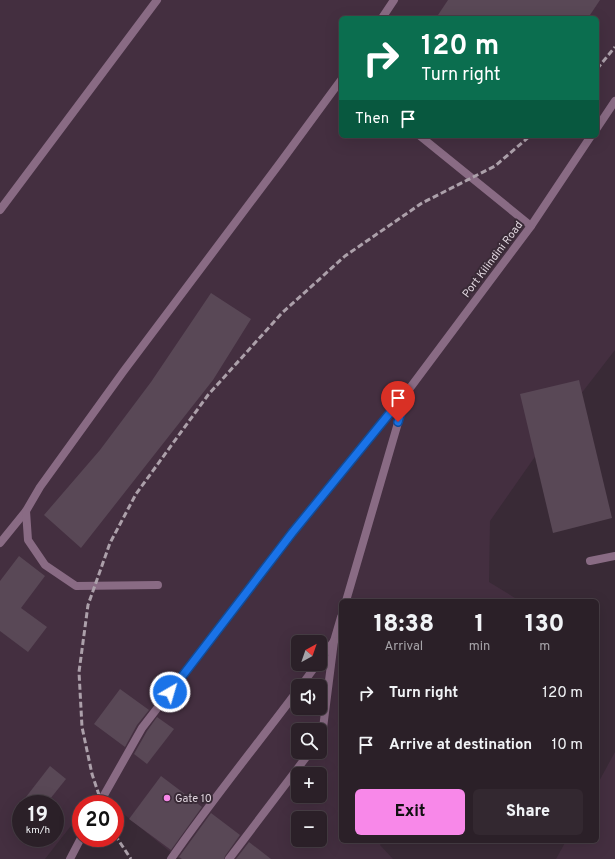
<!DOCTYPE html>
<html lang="en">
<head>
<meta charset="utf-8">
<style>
  :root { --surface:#2b2028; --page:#332830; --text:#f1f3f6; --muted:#a6a3a8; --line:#473e45; --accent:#f888e9 }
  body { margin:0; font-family:Overpass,sans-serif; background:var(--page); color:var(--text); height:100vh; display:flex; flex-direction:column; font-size:15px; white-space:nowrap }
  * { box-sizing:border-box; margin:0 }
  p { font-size:13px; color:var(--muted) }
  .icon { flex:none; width:22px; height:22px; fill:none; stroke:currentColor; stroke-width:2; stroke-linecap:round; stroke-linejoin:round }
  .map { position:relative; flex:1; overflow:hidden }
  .panel { position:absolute; left:339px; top:599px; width:260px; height:244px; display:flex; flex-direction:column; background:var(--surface); border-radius:6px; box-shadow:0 4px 16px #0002,0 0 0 1px var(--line) }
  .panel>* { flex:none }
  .top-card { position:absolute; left:339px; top:16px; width:260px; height:122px; border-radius:6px; box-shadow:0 4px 16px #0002,0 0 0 1px var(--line); background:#0b6e4f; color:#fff; overflow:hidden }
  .needle { width:26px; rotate:40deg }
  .tools { position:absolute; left:291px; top:635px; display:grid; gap:8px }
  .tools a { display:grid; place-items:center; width:36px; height:36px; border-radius:6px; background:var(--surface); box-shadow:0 4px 16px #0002,0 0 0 1px var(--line); font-size:20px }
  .speed { position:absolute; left:12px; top:795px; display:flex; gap:8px; font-size:20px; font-weight:700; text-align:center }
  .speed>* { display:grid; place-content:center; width:52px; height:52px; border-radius:50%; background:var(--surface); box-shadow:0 4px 16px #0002,0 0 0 1px var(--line); line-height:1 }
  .speed small { font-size:10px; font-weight:400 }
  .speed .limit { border:6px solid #d22; background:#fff; color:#111 }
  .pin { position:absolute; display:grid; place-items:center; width:34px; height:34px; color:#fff; margin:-41px -17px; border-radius:50% 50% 50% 0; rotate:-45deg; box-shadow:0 0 4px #0007 }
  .pin .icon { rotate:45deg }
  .me { position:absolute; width:44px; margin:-22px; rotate:38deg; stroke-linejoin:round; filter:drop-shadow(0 0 3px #0008) }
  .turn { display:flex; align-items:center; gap:14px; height:84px; padding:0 16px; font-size:18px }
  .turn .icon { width:52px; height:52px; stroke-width:2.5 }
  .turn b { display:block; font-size:28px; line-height:34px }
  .then { display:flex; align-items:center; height:38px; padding:0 16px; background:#0003; gap:8px; font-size:15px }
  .eta { display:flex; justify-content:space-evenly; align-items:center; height:68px; text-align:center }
  .eta b { font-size:24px; font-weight:800; line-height:28px }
  .button { display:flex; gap:8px; margin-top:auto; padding:8px 16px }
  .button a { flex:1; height:46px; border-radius:6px; background:var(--accent); color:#111; font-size:16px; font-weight:800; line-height:46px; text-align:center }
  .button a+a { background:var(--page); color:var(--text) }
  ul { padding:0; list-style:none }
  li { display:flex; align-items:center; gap:12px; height:52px; padding:0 16px }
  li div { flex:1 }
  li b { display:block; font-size:15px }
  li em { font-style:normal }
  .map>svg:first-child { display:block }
  .built { fill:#442f40; fill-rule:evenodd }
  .building { fill:#594856 }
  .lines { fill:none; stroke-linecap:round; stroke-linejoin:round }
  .service { stroke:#896b84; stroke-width:8 }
  .minor { stroke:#896b84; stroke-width:8 }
  .rail { stroke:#aca0aa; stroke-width:3; stroke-dasharray:6 3; stroke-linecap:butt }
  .route-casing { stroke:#114b97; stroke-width:10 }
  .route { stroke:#1a73e8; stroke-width:7 }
  .poi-dot { fill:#f888e9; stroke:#392a36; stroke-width:1.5 }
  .labels { text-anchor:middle; stroke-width:4; stroke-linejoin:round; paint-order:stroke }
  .street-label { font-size:11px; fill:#ded3dc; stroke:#392a36 }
  .poi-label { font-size:11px; fill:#ded3dc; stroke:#392a36; text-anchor:start }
</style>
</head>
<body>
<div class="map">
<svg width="615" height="859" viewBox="0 0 615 859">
  <rect width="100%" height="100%" fill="#392a36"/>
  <g class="built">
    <path d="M 0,0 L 615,0 L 615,350 L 560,421 L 490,521 L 489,582 L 520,601 L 341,601 L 341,841 L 383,841 L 380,845 L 393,859 L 179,859 L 115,807 L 115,804 L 111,804 L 97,793 L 88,804 L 81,804 L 81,813 L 45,859 L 0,859 ZM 341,18 L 597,18 L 597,136 L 341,136 ZM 298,642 L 320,642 L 320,664 L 298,664 ZM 298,686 L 320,686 L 320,708 L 298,708 ZM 298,730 L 320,730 L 320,752 L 298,752 ZM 298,774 L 320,774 L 320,796 L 298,796 ZM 21,804 L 55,804 L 55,838 L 21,838 ZM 298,818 L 320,818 L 320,840 L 298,840 Z"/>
    <polygon points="615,752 615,859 556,859 566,841 597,841 597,785"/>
  </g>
  <g class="building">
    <polygon points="448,0 600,0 588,18 436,18"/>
    <polygon points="211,293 251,319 213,380 81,548 44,515 100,450 151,382"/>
    <polygon points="579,380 612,518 553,533 520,394"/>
    <polygon points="19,556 45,576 21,608 47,627 28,652 0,631 0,581"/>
    <polygon points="120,689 149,710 137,725 125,747 94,724"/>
    <polygon points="157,717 174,729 147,764 134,754 147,731"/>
    <polygon points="50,766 66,779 46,804 35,804 26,797"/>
    <polygon points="161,776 202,807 171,850 129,819"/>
    <polygon points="211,813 240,835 225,856 224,859 182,859 179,857"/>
    <polygon points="249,842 271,859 236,859"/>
  </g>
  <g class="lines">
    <g class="service">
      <polyline points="382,18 394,0"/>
      <polyline points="597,128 615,101"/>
      <polyline points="420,136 531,226"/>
      <polyline points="0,210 157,0"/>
      <polyline points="407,392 531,226 591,136"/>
      <polyline points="0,543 26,511"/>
      <polyline points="158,585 76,586 45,565 28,540 26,511 40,487 123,372 280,163 341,80"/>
      <polyline points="320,660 334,641 341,617"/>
      <polyline points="301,686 317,664"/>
      <polyline points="320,739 322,736 334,641"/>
      <polyline points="99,804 142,728 292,533 407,392 346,601"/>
      <polyline points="70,859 81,838"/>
      <path d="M 171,859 C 211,801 256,746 298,690"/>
      <polyline points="229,859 310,752"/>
    </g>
    <polyline class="minor" points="590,561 615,556"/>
    <g class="rail">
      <polyline points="597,69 615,47"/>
      <polyline points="102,804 92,774 82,727 79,672 88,605 110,543 136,494 208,395 282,313 345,256 422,203 495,166 530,136"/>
      <polyline points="115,835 131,859"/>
    </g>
  </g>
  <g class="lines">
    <defs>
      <polyline id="route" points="170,692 292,533 407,392 398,422"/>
    </defs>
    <use href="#route" class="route-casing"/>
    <use href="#route" class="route"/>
  </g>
  <circle class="poi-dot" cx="167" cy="798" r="4"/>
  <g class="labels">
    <g class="street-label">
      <text transform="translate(492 259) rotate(-53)" y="4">Port Kilindini Road</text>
    </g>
    <g class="poi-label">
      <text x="175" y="802">Gate 10</text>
    </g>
  </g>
</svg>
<div class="tools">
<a><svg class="needle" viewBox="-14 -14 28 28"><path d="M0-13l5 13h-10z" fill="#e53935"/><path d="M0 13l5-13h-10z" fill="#a6a3a8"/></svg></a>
<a><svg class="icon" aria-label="sound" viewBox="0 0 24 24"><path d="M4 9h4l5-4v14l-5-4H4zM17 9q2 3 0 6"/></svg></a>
<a><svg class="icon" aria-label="search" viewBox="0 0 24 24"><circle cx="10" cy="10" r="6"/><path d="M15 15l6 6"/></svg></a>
<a>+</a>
<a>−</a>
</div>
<div class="speed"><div>19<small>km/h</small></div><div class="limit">20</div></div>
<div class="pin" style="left:398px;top:422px;background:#d93025"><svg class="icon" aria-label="arrive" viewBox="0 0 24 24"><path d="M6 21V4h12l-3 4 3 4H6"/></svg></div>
<svg class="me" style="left:170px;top:692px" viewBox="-20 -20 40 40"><circle r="17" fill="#1a73e8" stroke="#fff" stroke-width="3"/><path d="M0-11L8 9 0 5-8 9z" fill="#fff"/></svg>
<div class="top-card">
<div class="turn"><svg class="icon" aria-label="right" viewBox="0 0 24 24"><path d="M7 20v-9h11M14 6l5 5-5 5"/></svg><div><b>120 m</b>Turn right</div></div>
<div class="then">Then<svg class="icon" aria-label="arrive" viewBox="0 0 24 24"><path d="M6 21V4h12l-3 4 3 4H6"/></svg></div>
</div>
<section class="panel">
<div class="eta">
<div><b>18:38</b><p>Arrival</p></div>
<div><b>1</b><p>min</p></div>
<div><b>130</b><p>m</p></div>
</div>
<ul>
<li><svg class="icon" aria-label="right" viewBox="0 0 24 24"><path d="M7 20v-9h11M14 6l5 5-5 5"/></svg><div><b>Turn right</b></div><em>120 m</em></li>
<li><svg class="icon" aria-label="arrive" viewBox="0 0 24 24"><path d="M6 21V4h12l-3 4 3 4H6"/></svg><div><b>Arrive at destination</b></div><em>10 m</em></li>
</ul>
<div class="button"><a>Exit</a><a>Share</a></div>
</section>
</div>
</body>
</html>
